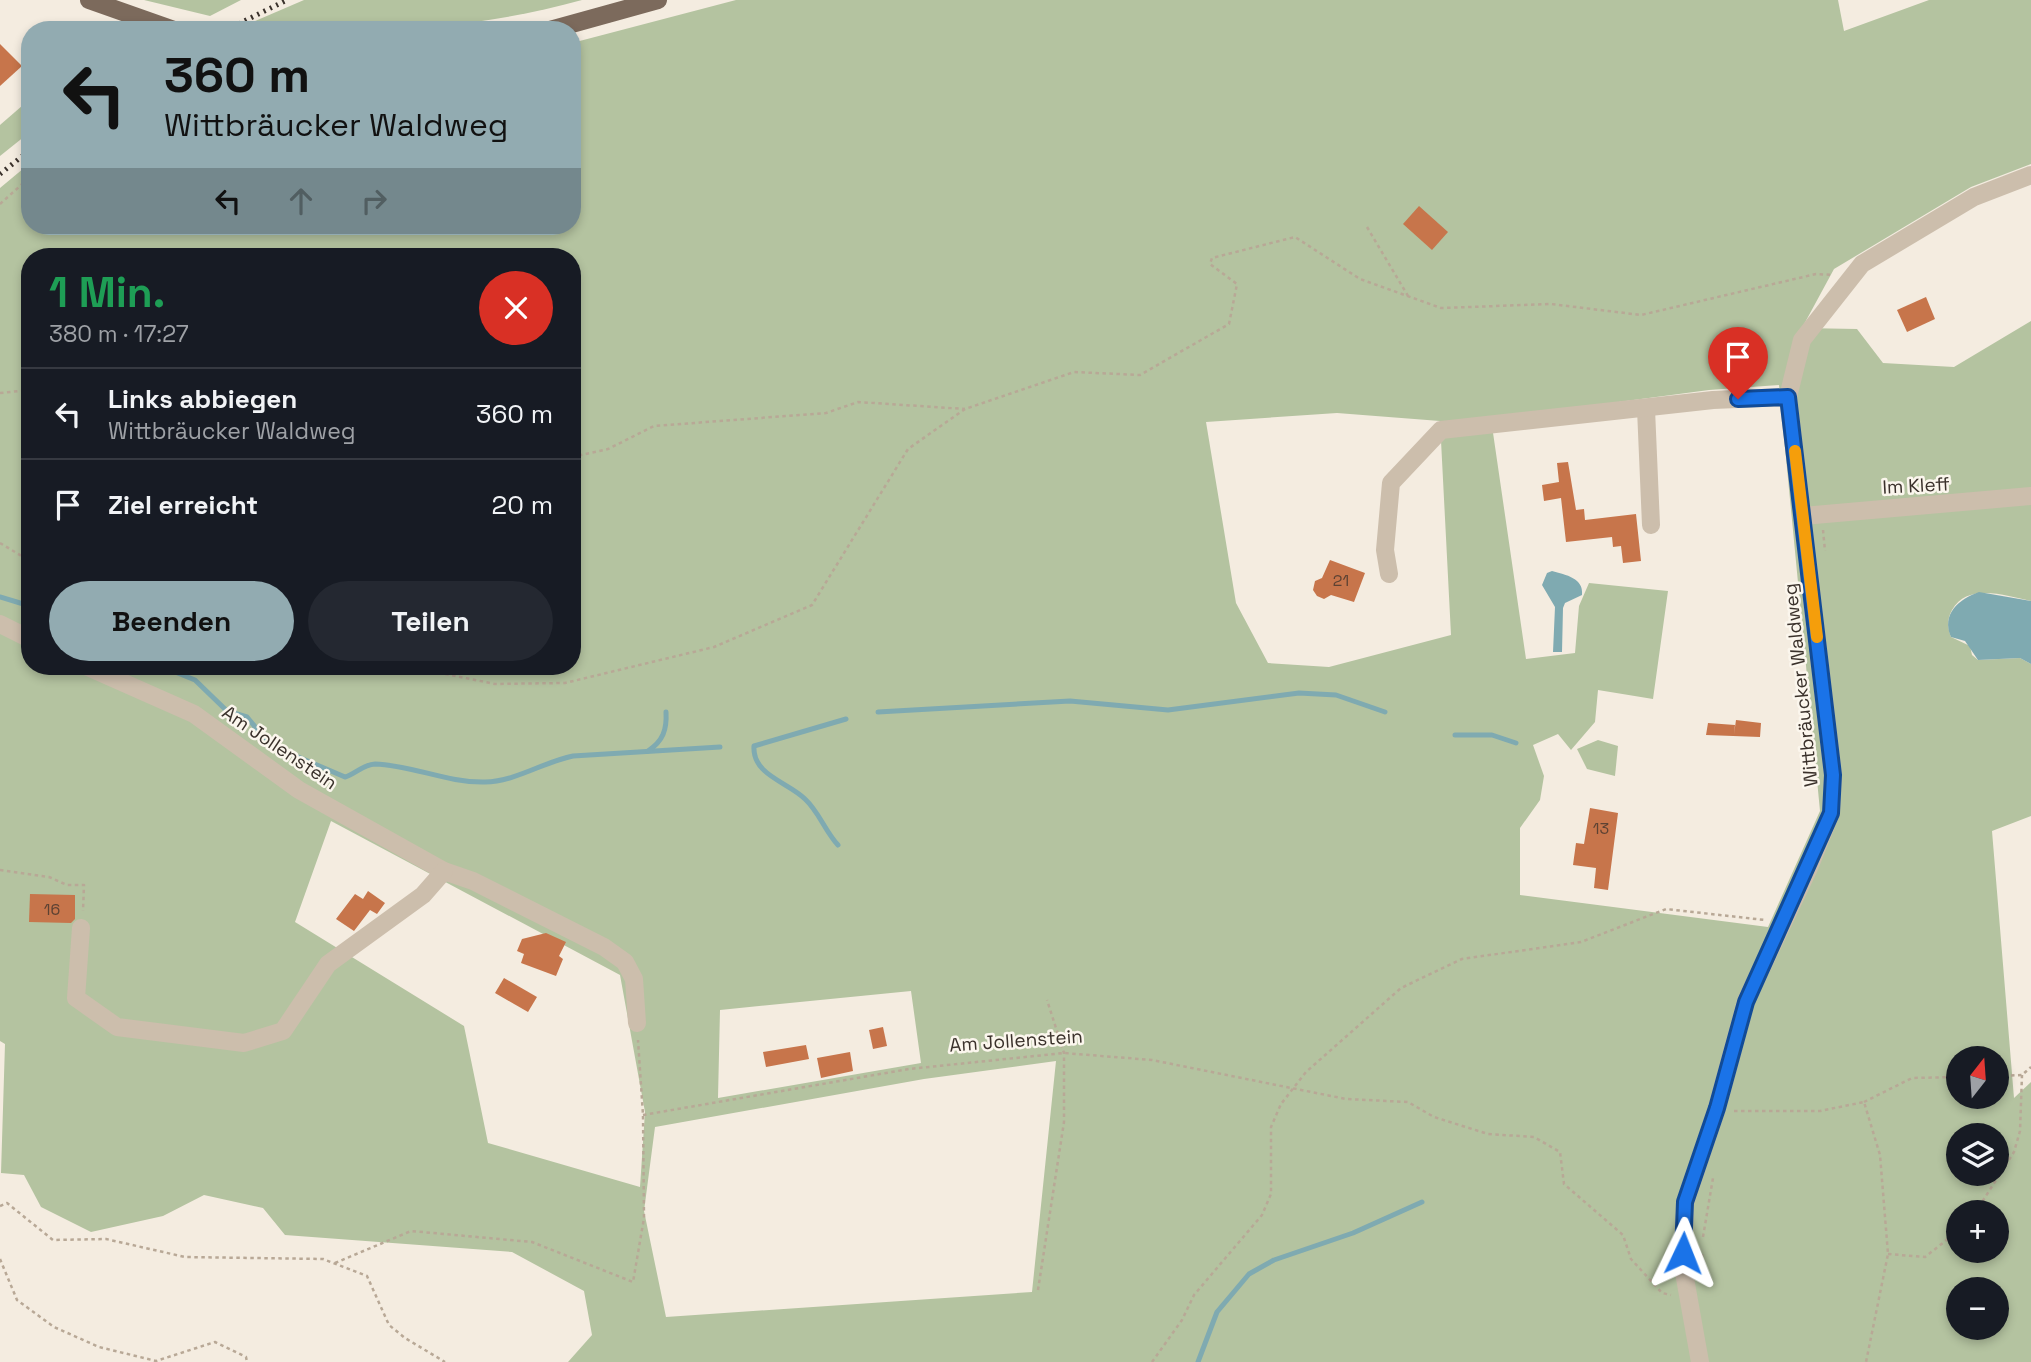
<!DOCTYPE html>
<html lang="de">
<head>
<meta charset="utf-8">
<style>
  :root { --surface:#171b24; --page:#242831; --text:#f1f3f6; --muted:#9ea1a6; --line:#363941; --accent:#92abb1 }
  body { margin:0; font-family:"Space Grotesk",sans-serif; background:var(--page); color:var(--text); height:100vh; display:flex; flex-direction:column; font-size:26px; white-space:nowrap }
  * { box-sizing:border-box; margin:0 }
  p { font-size:23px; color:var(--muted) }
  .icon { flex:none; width:38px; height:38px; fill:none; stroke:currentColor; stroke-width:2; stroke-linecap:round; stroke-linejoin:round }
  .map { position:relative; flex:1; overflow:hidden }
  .drawer { position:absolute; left:21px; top:248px; width:560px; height:427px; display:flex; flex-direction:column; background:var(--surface); border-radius:28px; box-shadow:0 4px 10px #0003 }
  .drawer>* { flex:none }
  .top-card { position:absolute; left:21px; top:21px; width:560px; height:214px; border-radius:28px; box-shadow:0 4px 10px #0003; background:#92abb1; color:#111; overflow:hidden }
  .needle { width:46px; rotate:17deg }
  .tools { position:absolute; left:1946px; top:1046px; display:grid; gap:14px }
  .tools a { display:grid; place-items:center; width:63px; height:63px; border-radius:50%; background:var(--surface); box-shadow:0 4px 10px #0003; font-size:35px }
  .pin { position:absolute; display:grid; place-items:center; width:60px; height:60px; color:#fff; margin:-72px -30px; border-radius:50% 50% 50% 0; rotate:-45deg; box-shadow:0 0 7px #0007 }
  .pin .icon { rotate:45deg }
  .me { position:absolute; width:77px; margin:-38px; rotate:2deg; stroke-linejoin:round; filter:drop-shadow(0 0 5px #0008) }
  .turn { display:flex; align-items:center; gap:24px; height:147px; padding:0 28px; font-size:32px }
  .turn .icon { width:91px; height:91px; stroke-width:2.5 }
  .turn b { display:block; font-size:49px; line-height:60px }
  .lanes { display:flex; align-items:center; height:66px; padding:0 28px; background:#0003; justify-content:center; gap:35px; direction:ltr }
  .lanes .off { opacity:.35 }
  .round { display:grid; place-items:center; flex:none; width:74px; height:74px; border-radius:37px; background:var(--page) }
  .overview { display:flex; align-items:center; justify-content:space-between; height:119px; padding:0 28px }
  h1 { font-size:42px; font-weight:700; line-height:52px; color:#1e9e55 }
  .cta { display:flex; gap:14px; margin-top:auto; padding:14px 28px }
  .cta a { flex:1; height:80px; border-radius:42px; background:var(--accent); color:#111; font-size:28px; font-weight:700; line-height:80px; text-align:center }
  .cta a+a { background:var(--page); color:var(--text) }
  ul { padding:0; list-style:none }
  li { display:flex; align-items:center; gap:21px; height:91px; padding:0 28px; border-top:2px solid var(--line) }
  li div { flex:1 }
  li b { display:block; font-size:26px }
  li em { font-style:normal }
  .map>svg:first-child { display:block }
  .green { fill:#b4c3a0; fill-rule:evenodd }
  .water { fill:#7faab1 }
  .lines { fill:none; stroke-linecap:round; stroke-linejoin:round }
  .stream { stroke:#7faab1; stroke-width:5 }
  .building { fill:#c7754b }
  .path { stroke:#b8a896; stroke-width:2.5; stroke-dasharray:3.5 3.5; stroke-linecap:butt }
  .minor { stroke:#ccbeac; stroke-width:18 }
  .major { stroke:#7c6a5c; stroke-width:18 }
  .rail { stroke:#3a312b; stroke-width:5; stroke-dasharray:2 5; stroke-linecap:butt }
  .route-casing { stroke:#114b97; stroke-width:18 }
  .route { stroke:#1a73e8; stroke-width:12 }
  .slow { stroke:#f59e0b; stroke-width:12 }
  .labels { text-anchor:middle; stroke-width:5; stroke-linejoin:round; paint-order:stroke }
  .number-label { font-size:16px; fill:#5d4233 }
  .street-label { font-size:19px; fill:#3a312b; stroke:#fbf6ed }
</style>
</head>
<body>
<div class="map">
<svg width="2031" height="1362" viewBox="0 0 2031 1362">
  <rect width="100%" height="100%" fill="#f4ece0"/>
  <g class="green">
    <polygon points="144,0 241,0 210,16"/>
    <path d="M 304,0 L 582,0 C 477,29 361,38 253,22 Z"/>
    <path d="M 736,0 L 1838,0 L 1844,31 L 1929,0 L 2031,0 L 2031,164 L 1971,187 L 1834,269 L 1802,328 L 1857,329 L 1883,363 L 1954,367 L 2031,321 L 2031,601 C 2006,596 1968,582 1952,610 C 1947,619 1947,627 1951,637 L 1970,646 L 1972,655 L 1978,660 L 2020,658 L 2031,664 L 2031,816 L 1992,831 L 2014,1098 L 2031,1082 L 2031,1362 L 568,1362 L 592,1335 L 584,1291 L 512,1252 L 285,1235 L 263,1208 L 204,1195 L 163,1216 L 91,1232 L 41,1207 L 24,1175 L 1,1173 L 5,1044 L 0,1041 L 0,188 L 30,163 L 30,226 L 572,226 L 572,43 ZM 30,257 L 572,257 L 572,667 L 30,667 ZM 1779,385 L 1820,811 L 1768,927 L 1520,895 L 1520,828 L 1540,800 L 1544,776 L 1533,745 L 1558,734 L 1571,750 L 1595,722 L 1598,690 L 1653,699 L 1668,591 L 1589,583 L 1579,606 L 1575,653 L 1526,659 L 1491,419 L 1709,390 ZM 1337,413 L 1440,421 L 1451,635 L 1329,667 L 1268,663 L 1236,603 L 1206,422 ZM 331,821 L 620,975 L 645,1112 L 640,1187 L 488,1143 L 464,1026 L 295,922 ZM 911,991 L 921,1063 L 718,1098 L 720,1010 ZM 1958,1059 L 1997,1059 L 1997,1097 L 1958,1097 ZM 1056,1061 L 1032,1292 L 666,1317 L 644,1211 L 655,1127 L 924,1079 ZM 1958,1136 L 1997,1136 L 1997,1174 L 1958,1174 ZM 1958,1213 L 1997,1213 L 1997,1251 L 1958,1251 ZM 1958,1290 L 1997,1290 L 1997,1328 L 1958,1328 Z"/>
    <polygon points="30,99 30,132 0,156 0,125"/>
    <polygon points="1598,740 1618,746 1615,776 1587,769 1577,749"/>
  </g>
  <g class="water">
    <path d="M 1552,571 C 1566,575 1584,578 1582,595 L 1565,603 L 1563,608 L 1562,652 L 1553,652 L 1555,607 L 1542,585 L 1547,573 Z"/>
    <path d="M 1979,592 L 2031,601 L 2031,664 L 2020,658 L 1978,660 L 1965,641 L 1951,637 C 1941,614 1959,599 1979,592 Z"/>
  </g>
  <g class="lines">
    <g class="stream">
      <polyline points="0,597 30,606"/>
      <path d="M 163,667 L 195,680 L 227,711 L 247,717 L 270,745 L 345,777 C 355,774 364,764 375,764 C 412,765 447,783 485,782 C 517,781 543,762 573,756 L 720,747"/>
      <polyline points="878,712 1070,701 1168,710 1299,693 1336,695 1385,712"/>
      <polyline points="1455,735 1492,735 1516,743"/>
      <path d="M 648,751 C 663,741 667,730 666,712"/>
      <path d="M 838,845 C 825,831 819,812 805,799 C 788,782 752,775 754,746 L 846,719"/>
      <polyline points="1198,1362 1217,1312 1249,1274 1274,1260 1353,1233 1422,1202"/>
    </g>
  </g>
  <g class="building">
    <polygon points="0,44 22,66 0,86"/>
    <polygon points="1419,206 1448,232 1432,250 1403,224"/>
    <polygon points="1926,297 1935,319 1907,332 1897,310"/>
    <polygon points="1568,462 1576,510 1584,509 1585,520 1636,514 1641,561 1623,563 1621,546 1613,547 1612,537 1566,542 1561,498 1544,501 1542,485 1559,482 1557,463"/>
    <polygon points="1330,560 1365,573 1354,602 1331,595 1324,599 1317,596 1313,590 1315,581 1322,578"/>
    <polygon points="1736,720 1761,723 1760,737 1706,735 1708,723 1735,725 1734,734"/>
    <polygon points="1590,808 1618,813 1608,890 1594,888 1596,868 1573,865 1576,843 1584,844"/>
    <polygon points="368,891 385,903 377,914 370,910 354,931 336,919 355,894 363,899"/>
    <polygon points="30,894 75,895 75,919 71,923 29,922"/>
    <polygon points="546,933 566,942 559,956 563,959 556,976 521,963 524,954 517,951 522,939"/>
    <polygon points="504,978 537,997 528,1012 495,993"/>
    <polygon points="883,1027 887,1046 873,1049 869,1030"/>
    <polygon points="806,1045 809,1059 766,1067 763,1052"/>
    <polygon points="850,1052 853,1071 821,1078 817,1058"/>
  </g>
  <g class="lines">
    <g class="path">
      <polyline points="0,204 30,177"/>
      <polyline points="1367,227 1408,296"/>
      <polyline points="0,393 30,390"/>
      <polyline points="572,457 608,449 654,426 826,413 858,402 965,409"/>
      <polyline points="1823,530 1825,551"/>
      <polyline points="0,543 30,561"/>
      <polyline points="411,667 495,684 565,683 714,647 812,605 908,449 965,409 1074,372 1140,375 1229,324 1237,284 1210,264 1212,258 1295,237 1360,279 1441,308 1551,304 1641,315 1816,274 1833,275"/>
      <polyline points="0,870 49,877 67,885 84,885 83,911"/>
      <polyline points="1997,1076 2022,1075 2031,1067"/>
      <polyline points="1864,1102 1912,1078 1958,1077"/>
      <polyline points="1734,1111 1820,1111 1864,1102 1880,1155 1888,1254 1866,1362"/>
      <polyline points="643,1115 909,1069 1064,1053 1152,1060 1346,1099 1408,1102 1434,1117 1488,1134 1534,1137 1560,1152 1564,1184 1623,1235 1631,1259 1662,1293 1671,1295"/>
      <polyline points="0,1206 7,1203 53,1240 106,1239 185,1257 323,1259 367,1276 389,1325 405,1338 445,1362"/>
      <polyline points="1975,1213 2014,1152 2020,1131 2022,1075"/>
      <polyline points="1703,1237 1713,1178"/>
      <polyline points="1702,1254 1703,1275"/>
      <polyline points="1888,1254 1925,1257 1958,1231"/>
      <polyline points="0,1259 17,1300 54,1327 99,1347 156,1361 215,1342 246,1357 247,1362"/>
      <polyline points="335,1263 411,1231 532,1242 633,1282 644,1218 643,1115 638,1040"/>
      <polyline points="1038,1290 1064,1122 1064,1053 1047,1000"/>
      <polyline points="1152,1362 1182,1320 1194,1295 1262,1215 1271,1194 1271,1127 1281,1104 1306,1072 1401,988 1462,959 1581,942 1666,909 1765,920"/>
    </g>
    <g class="minor">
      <polyline points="1646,409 1651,525"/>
      <polyline points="1803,516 2031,496"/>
      <polyline points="1389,574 1385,550 1391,483 1441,430 1713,400 1788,397"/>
      <polyline points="0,624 30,639"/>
      <polyline points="88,667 194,714 299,790 444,871 473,881 604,947 625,962 634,979 637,1023"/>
      <polyline points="81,928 76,998 117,1027 244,1043 283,1031 328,964 423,895 444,871"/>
      <polyline points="1700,1362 1683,1267 1685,1203 1717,1108 1746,1001 1809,868 1831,813 1833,775 1788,397 1802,340 1862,264 1974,197 2031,175"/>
    </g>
    <g class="major">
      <polyline points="89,0 174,30"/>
      <polyline points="550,30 658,0"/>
    </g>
    <g class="rail">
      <polyline points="226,30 287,0"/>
      <polyline points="0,174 30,150"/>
    </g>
  </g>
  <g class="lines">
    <defs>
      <polyline id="route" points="1683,1253 1685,1202 1717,1108 1746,1002 1831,813 1833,775 1788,397 1738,399"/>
    </defs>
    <use href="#route" class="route-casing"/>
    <use href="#route" class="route"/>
    <polyline class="slow" points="1795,451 1817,637"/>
  </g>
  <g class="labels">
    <g class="number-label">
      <text x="1341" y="586">21</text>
      <text x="1601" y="834">13</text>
      <text x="52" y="915">16</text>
    </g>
    <g class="street-label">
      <text transform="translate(1916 485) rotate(-3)" y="7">Im Kleff</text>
      <text transform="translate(1800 685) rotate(-96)" y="7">Wittbräucker Waldweg</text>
      <text transform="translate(280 747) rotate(34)" y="7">Am Jollenstein</text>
      <text transform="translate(1016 1040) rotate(-4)" y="7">Am Jollenstein</text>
    </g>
  </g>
</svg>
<div class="tools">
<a><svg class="needle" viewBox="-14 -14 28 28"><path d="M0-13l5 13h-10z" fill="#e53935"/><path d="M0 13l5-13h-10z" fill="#9ea1a6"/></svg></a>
<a><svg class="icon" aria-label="layers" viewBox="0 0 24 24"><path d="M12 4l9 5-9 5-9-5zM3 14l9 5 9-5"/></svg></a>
<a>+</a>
<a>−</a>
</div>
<div class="pin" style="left:1738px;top:399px;background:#d93025"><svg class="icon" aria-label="arrive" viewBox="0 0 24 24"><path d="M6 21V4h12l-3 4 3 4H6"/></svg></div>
<svg class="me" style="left:1683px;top:1253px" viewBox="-20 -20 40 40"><path d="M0-17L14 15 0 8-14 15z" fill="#1a73e8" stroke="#fff" stroke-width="4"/></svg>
<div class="top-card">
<div class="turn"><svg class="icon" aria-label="left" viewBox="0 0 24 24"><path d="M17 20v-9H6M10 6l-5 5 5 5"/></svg><div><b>360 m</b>Wittbräucker Waldweg</div></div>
<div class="lanes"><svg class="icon" aria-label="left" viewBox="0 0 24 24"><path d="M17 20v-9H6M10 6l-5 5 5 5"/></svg><svg class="icon off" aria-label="ahead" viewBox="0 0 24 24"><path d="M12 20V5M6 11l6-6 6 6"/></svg><svg class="icon off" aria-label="right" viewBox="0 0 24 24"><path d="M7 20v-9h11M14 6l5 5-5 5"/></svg></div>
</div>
<section class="drawer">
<div class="overview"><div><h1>1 Min.</h1><p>380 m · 17:27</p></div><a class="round" style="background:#d93025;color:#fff"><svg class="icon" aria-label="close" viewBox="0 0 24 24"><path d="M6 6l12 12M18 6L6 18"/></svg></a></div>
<ul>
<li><svg class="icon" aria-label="left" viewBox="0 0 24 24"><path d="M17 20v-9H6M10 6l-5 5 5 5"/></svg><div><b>Links abbiegen</b><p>Wittbräucker Waldweg</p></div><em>360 m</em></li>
<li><svg class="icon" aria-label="arrive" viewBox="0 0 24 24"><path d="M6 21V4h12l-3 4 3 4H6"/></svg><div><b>Ziel erreicht</b></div><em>20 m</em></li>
</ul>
<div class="cta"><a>Beenden</a><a>Teilen</a></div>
</section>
</div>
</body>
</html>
